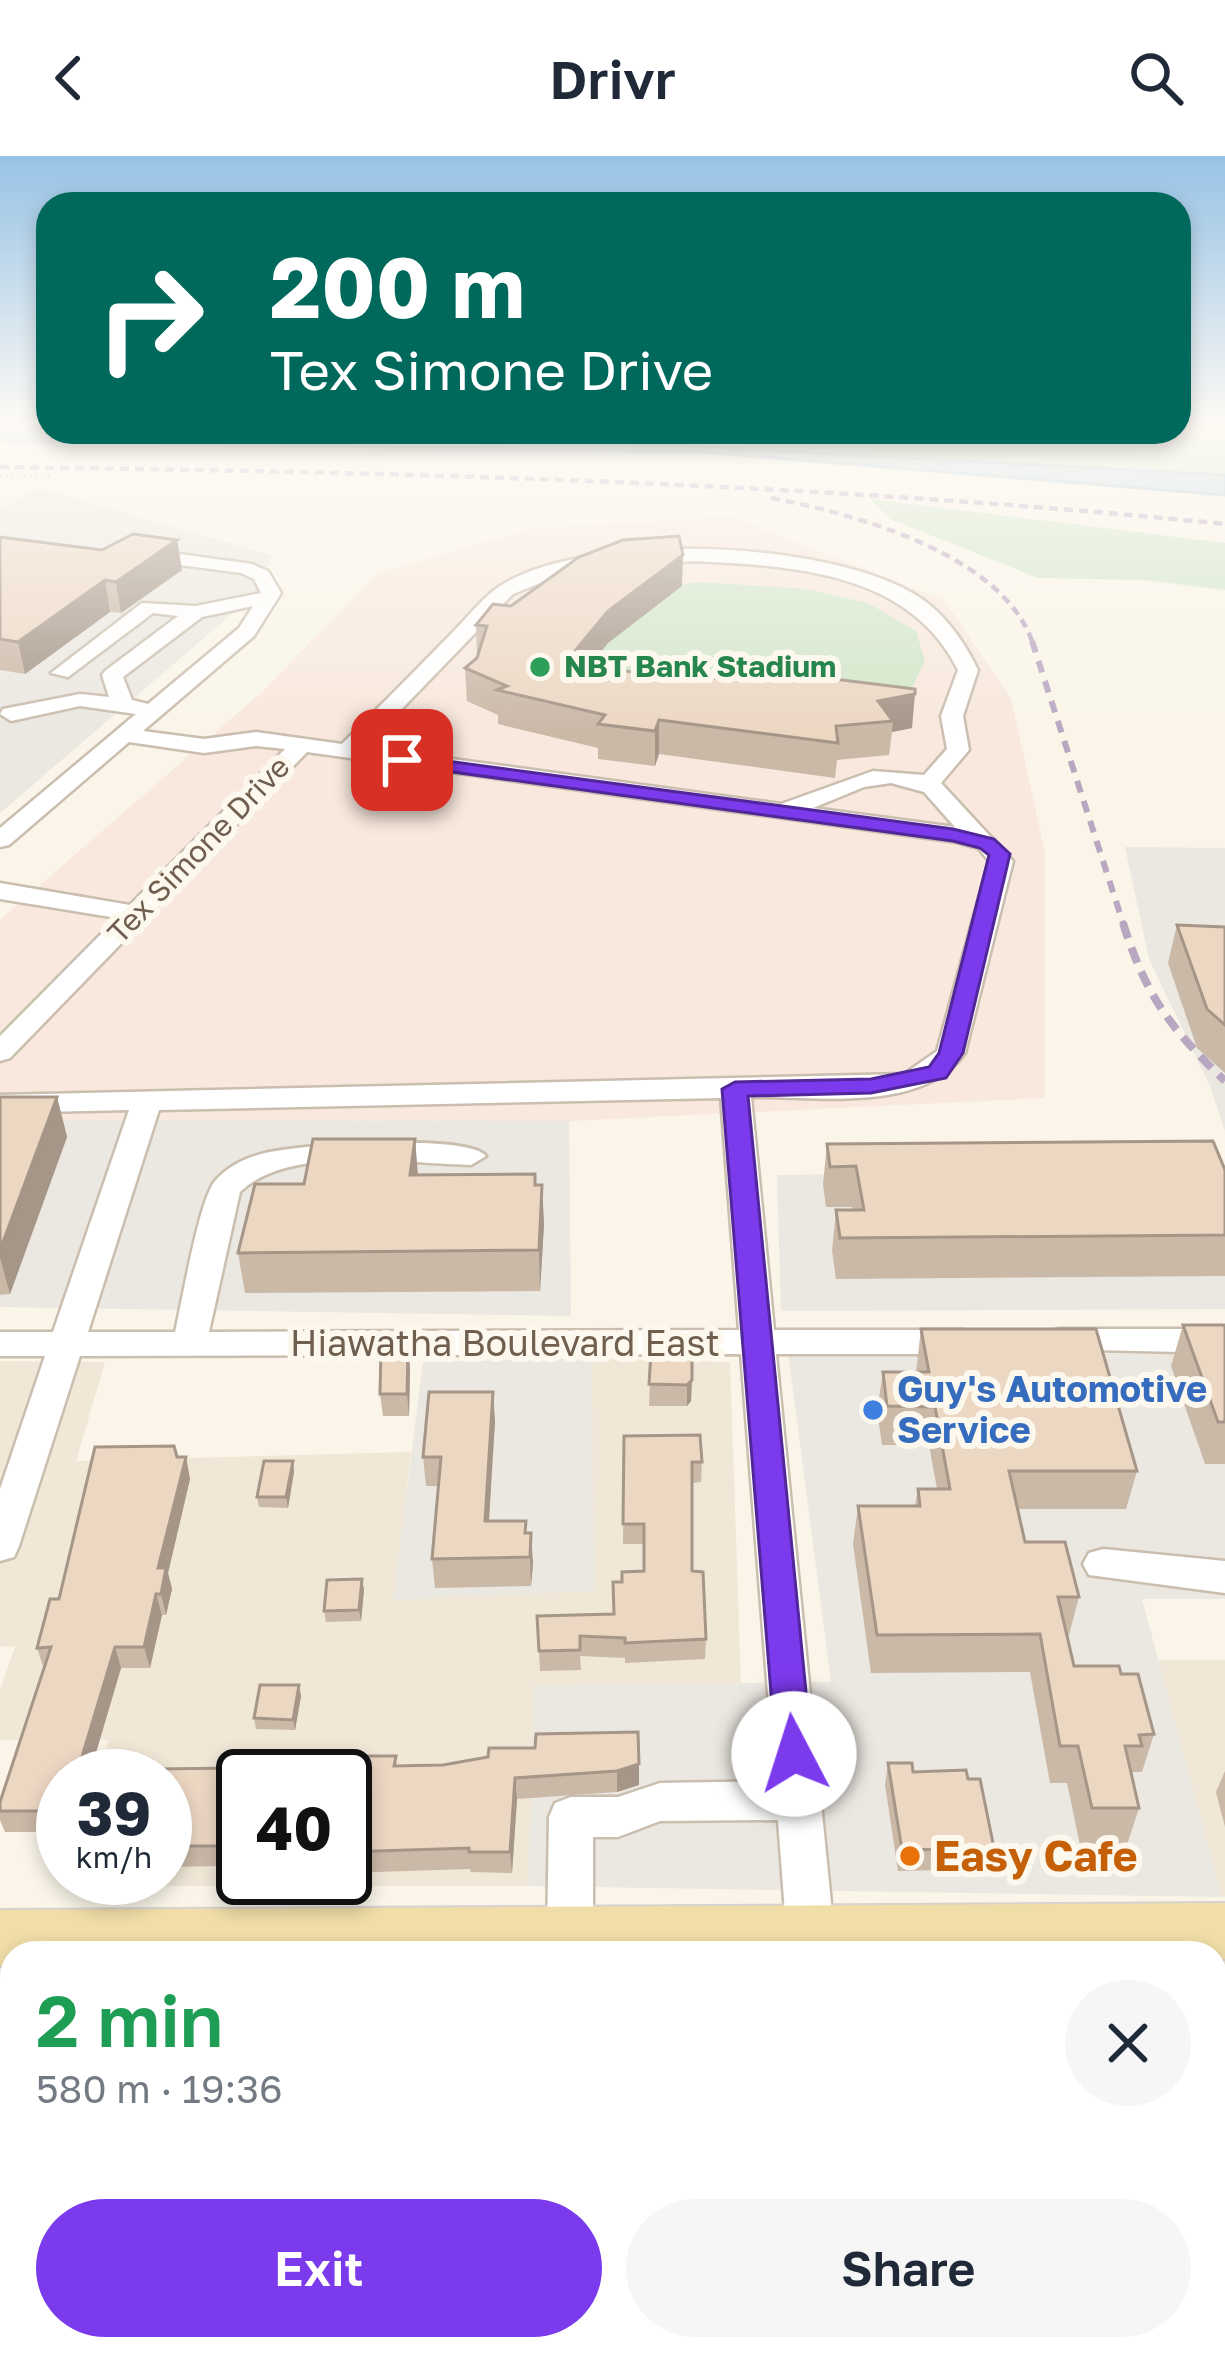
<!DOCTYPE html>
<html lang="en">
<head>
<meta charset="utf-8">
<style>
  :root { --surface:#fff; --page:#f6f6f7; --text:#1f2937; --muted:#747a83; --accent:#7c3aed }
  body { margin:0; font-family:"Golos Text",sans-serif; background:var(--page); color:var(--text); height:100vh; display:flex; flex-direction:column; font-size:45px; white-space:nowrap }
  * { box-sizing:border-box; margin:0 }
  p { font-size:39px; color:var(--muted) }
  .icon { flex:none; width:66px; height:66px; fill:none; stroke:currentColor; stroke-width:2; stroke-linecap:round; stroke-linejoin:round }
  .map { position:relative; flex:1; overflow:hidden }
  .details { position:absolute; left:0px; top:1785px; width:1227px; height:420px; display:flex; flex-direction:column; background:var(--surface); border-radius:36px 36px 0 0; box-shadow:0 6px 18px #0003 }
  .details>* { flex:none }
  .guide { position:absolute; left:36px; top:36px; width:1155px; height:252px; border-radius:36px; box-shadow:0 6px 18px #0003; background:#00695c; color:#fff; overflow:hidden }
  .speed { position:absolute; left:36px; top:1593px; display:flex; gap:24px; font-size:60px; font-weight:700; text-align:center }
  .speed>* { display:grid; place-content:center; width:156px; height:156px; border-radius:50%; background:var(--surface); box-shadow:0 6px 18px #0003; line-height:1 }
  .speed small { font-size:30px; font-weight:400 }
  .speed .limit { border:6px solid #111; border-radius:18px; background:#fff; color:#111 }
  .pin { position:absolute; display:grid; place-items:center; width:102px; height:102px; color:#fff; margin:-51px; border-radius:24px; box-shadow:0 6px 18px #0006 }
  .me { position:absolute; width:132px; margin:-66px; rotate:355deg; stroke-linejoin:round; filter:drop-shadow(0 0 9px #0008) }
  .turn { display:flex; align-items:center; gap:42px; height:252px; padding:0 36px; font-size:54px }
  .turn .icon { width:156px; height:156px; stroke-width:2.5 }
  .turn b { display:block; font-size:84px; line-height:102px }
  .round { display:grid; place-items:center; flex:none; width:126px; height:126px; border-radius:63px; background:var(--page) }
  .overview { display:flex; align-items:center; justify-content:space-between; height:204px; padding:0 36px }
  h1 { font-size:72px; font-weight:600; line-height:90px; color:#1e9e55 }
  .button { display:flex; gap:24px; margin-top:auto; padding:24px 36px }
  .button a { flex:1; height:138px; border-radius:72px; background:var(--accent); color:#fff; font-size:48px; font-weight:600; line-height:138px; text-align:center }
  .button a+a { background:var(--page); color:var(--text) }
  header { display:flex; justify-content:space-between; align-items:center; height:156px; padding:0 36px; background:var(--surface); font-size:54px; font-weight:600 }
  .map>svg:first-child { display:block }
  .residential { fill:#f0e7d7; fill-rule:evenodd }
  .commercial { fill:#f8e8dd }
  .industrial { fill:#ebe7e1 }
  .green { fill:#d1e6c8 }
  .water { fill:#bed8e1; stroke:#a6c6d1; stroke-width:3 }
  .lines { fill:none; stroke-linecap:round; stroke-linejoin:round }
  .minor-casing { stroke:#cabeaf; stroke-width:5 }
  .major-casing { stroke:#d7d2ce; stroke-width:4 }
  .path { stroke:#d0bba6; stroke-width:3; stroke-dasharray:1.5 4.5; stroke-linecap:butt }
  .minor { fill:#fff; fill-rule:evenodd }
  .major { fill:#f0dda8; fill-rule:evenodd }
  .rail-far2 { stroke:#b9a7c2; stroke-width:4.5; stroke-dasharray:9 6; stroke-linecap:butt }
  .rail-far1 { stroke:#b9a7c2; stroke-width:6; stroke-dasharray:12 9; stroke-linecap:butt }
  .rail { stroke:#b9a7c2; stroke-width:8; stroke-dasharray:16 10; stroke-linecap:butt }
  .wall { fill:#cbb9a8 }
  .shaded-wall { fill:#a59688 }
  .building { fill:#ecd7c3; stroke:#a59688; stroke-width:3 }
  .route { fill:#7c3aed; stroke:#51269a; stroke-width:3 }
  .leisure-dot { fill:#2e9e5b; stroke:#fdf8ee; stroke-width:4.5 }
  .shop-dot { fill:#3f7fe0; stroke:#fdf8ee; stroke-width:4.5 }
  .food-dot { fill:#e8710a; stroke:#fdf8ee; stroke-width:4.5 }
  .labels { text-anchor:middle; stroke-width:12; stroke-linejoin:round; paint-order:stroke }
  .far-leisure-label { font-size:30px; font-weight:bold; fill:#27864d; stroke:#fdf8ee; text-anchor:start }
  .far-street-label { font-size:30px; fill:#705f4f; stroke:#fdf8ee }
  .street-label { font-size:36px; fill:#705f4f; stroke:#fdf8ee }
  .shop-label { font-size:36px; font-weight:bold; fill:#366cbe; stroke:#fdf8ee; text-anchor:start }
  .near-food-label { font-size:42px; font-weight:bold; fill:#c56008; stroke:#fdf8ee; text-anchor:start }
</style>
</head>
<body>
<header><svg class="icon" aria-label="back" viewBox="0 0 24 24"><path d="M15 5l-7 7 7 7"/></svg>Drivr<svg class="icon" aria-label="search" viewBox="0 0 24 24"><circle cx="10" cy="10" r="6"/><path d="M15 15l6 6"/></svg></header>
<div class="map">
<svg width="1225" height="2205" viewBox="0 0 1225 2205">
  <rect width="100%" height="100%" fill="#faf5e8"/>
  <g class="residential">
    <path d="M 592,1202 L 730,1206 L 741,1528 L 535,1529 L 528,1730 L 79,1730 L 80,1722 L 165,1722 L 165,1620 L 102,1620 L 108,1584 L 0,1584 L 0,1534 L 15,1491 L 0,1490 L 0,1205 L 105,1206 L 76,1305 L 411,1296 L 394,1444 L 594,1435 ZM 243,1620 L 345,1620 L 345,1722 L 243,1722 Z"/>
    <polygon points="1158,1504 1225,1504 1225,1741 1222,1741"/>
    <polygon points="1215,1803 1225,1803 1225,2205 912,2205 910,2193 1215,2193"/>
    <polygon points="318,2193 805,2193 805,2205 157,2205 317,2204"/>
  </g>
  <g class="commercial">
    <polygon points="732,361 944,444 1011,542 1045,697 1045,942 569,965 0,964 0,764 262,536 376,418 530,373"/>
    <polygon points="12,1825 12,2193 318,2193 317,2205 0,2205 0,1826"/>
  </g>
  <g class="industrial">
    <polygon points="38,332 272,399 261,433 0,657 0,354"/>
    <polygon points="1125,691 1225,692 1225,975 1210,930 1149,803"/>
    <polygon points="0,964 569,965 571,1160 0,1151"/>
    <polygon points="1225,1015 1225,1153 781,1155 777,1019"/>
    <polygon points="788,1196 1225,1198 1225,1443 1142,1443 1222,1741 528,1730 534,1529 831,1526"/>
    <polygon points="592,1202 594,1435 393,1444 423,1206"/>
  </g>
  <g class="green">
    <polygon points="0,267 48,267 48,276 1026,276 1225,282 1225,319 517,281 0,277"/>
    <polygon points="870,343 1225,387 1225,434 1144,424 1038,422 890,363"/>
    <polygon points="699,426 807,433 868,447 916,475 925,505 899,558 577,525 608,487 679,429"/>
  </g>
  <polygon class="water" points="0,277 517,281 1225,319 1225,339 701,296 15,285 0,284"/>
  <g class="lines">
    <defs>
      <g id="minor">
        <path d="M 135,392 L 252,408 L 268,415 L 281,437 L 254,480 L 143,575 L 204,583 L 256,576 L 342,588 C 379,551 416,514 452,477 C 468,461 485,438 505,427 C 595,375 826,385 914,438 C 943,455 964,485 978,514 L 963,560 L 969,594 L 941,627 L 1013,705 L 965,897 C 922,958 817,940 751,941 L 774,1174 L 964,1174 L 976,1178 L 981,1186 L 976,1194 L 964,1198 L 776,1198 L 836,1797 L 788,1797 L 778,1664 L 660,1665 L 618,1681 L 593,1681 L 593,1778 L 587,1794 L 553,1794 L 547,1778 L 549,1661 L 555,1647 L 571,1641 L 618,1641 L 660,1627 L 775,1625 L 741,1198 L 80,1200 L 19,1390 L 14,1401 L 0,1405 L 0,1333 L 45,1200 L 0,1200 L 0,1176 L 53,1176 L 129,954 L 0,957 L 0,939 L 904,918 L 937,895 L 989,705 L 978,692 L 956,686 L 307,596 L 10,902 L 0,905 L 0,880 L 117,762 L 0,743 L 0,727 L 130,749 L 285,593 L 256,590 L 204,597 L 129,586 L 9,689 L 0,691 L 0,672 L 136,558 L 80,550 L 11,565 L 0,558 L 3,553 L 80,538 L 109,541 L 102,519 L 105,515 L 178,460 L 153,457 L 68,521 L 51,517 L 142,447 L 196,450 L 261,437 L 254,423 L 241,417 L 128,402 L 126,398 ZM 695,405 C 792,410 909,415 958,514 L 941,560 L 947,593 L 924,619 L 873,615 L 781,648 L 365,591 L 513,438 L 575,413 ZM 253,450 L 239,472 L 148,548 L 132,544 L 123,521 L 202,461 ZM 891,627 L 924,636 L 955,671 L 813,652 L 864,631 ZM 721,942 L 739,1174 L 209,1176 L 240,1036 C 289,988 407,1008 471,1009 L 486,1000 C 468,977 294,988 261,998 C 243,1003 227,1011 215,1025 C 199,1044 182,1146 175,1176 L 88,1176 L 159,954 Z"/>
        <polygon points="1058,1173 1225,1173 1225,1197 1046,1193 1041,1185 1046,1177"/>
        <polygon points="1103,1393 1225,1405 1225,1437 1089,1419 1083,1408 1089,1397"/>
        <polygon points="12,1898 12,1993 0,1997 0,1903"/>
        <polygon points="823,2193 879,2193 880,2205 824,2205"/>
      </g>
      <polygon id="major" points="1225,1747 1225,1803 1215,1803 1215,1797 12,1797 12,1810 0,1810 0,1754"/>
    </defs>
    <use href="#minor" class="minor-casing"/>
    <use href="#major" class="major-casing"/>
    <polyline class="path" points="0,320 53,320"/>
    <use href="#minor" class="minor"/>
    <use href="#major" class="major"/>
    <g class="rail-far2">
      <path d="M 0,311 C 409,316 817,327 1225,368"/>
      <path d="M 771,342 C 852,357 1004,398 1033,488"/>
    </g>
    <polyline class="rail-far1" points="1032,485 1124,770"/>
    <path class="rail" d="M 1123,767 C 1146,840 1170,872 1225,925"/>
  </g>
  <g class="wall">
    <polygon points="0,381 102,394 177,384 182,414 121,457 110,456 25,518 0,514"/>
    <polygon points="682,430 608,487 589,511 687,522 834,523 912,572 892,576 889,599 837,604 835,622 659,598 655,610 598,603 598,592 498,568 498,559 467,545 465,512 477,500 476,469 511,450"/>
    <polygon points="1177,769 1225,771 1225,917 1197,892 1168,807"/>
    <polygon points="0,941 57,941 67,981 10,1138 0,1139"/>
    <polygon points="415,983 418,1019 535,1018 536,1029 542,1029 544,1069 540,1135 245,1137 238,1097 304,1028"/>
    <polygon points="827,988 1225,1014 1225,1120 836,1123 832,1095 836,1054 852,1054 852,1051 826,1051 823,1028"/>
    <polygon points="1183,1169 1225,1169 1225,1308 1205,1308 1171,1210"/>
    <polygon points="921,1173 1137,1315 1126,1353 1017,1353 1025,1386 1079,1441 1069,1479 1067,1479 1074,1510 1121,1518 1154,1578 1142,1616 1133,1616 1132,1620 1139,1652 1127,1689 1080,1689 1067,1627 1050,1627 1030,1516 871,1517 853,1388 858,1350 915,1350 918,1333 937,1333 929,1289 882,1289 877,1254 883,1216 916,1216"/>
    <polygon points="408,1192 410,1213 409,1260 383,1260 380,1238"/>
    <polygon points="692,1192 691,1245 687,1250 649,1250 651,1197"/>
    <polygon points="495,1265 489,1365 526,1377 533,1407 531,1430 435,1432 432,1403 438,1330 426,1330 423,1301"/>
    <polygon points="624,1280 702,1306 701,1326 692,1327 692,1415 706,1483 705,1503 625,1507 625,1502 580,1500 581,1514 540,1515 537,1460 614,1458 644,1415 644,1388 623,1388"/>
    <polygon points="174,1290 177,1301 186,1301 190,1323 168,1417 172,1433 166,1459 162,1459 150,1512 121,1512 91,1614 233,1612 238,1634 228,1710 165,1711 165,1620 63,1620 63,1676 5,1676 0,1664 0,1646 44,1513 37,1492 50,1443 59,1443 95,1291"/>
    <polygon points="293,1305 294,1316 288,1352 259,1351 257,1341"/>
    <polygon points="362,1423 364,1434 361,1465 326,1466 324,1455"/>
    <polygon points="299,1529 301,1540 295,1574 256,1573 254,1562"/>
    <polygon points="638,1576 639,1629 617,1636 517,1643 512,1717 471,1716 470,1713 345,1717 345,1620 396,1600 397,1610 443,1609 535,1592"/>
    <polygon points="888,1607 913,1616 968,1623 994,1692 989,1713 898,1715 885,1629"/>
    <polygon points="1225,1615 1225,1671 1216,1636"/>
    <rect x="1215" y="1895" width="10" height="124"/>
    <polygon points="1215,2100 1225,2100 1225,2205 1126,2205 1124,2193 1215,2193 1218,2178 1215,2162"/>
    <polygon points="138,2193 185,2193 183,2205 143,2205"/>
  </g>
  <g class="shaded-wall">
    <polygon points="177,384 182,414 121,457 116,426"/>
    <polygon points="683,399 682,430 608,487 565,541 564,508 608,455"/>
    <polygon points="105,424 110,456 25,518 18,486"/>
    <polygon points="915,538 912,572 892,576 893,565 878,545"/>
    <polygon points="659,564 659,598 655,610 655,575"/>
    <polygon points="57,941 67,981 10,1138 0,1102 0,1094"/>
    <polygon points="415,983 418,1023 410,1019"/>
    <polygon points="542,1029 544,1069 540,1135 539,1094"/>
    <polygon points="408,1192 410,1213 409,1260 407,1238"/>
    <polygon points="692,1224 691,1245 687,1250 687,1229"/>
    <polygon points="493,1236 495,1265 487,1394 485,1365"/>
    <polygon points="186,1301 190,1323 168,1417 172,1433 166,1459 161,1438 158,1412"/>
    <polygon points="293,1305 294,1316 288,1352 286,1341"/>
    <polygon points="531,1377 533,1407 531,1430 530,1401"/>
    <polygon points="362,1423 364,1434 361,1465 359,1454"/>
    <polygon points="156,1438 162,1459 150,1512 144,1491"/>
    <polygon points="115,1491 121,1512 89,1620 78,1614"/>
    <polygon points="299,1529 301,1540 295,1574 293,1564"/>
    <polygon points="639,1608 639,1629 617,1636 617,1615"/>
    <polygon points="233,1612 238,1634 228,1710 222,1690"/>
    <polygon points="515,1622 517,1643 512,1717 510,1696"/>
  </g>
  <g class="building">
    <polygon points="133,378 177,384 116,426 105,424 18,486 0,483 0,381 102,394"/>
    <polygon points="679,380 683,399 608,455 564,508 687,522 834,523 915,533 915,538 878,545 893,565 836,570 838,587 659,564 655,575 598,568 605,559 497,534 507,530 465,512 477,502 487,470 476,469 493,448 511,450 579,401 623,384"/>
    <polygon points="1177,769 1225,771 1225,869 1207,853"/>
    <polygon points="0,941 57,941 0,1094"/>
    <polygon points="313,983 415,983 410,1019 535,1018 535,1029 542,1029 539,1094 238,1097 255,1028 304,1028"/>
    <polygon points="1213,985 1225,1014 1225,1079 840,1082 836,1054 864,1054 856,1010 830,1011 827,988"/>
    <polygon points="1183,1169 1225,1169 1225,1266 1218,1266"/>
    <polygon points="921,1173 1096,1173 1137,1315 1009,1315 1025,1386 1065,1386 1079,1441 1058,1441 1074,1510 1119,1510 1121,1518 1138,1518 1154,1578 1139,1579 1142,1590 1125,1590 1139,1652 1092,1652 1078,1590 1060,1590 1040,1478 877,1479 858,1350 920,1350 918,1333 950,1333 935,1251 887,1250 883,1216 929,1216"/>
    <polygon points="381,1192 408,1192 407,1238 380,1238"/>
    <polygon points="658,1192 692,1192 692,1224 687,1229 649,1228 651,1197 658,1198"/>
    <polygon points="429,1236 493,1236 485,1365 526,1365 525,1377 531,1377 530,1401 432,1403 441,1301 423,1301"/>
    <polygon points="700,1279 702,1306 692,1306 692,1415 703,1416 706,1483 625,1487 625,1482 580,1480 580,1494 539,1495 537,1460 614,1458 613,1426 622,1426 622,1416 644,1415 644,1368 623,1368 624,1280"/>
    <polygon points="174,1290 177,1301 186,1301 158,1412 166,1412 161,1438 156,1438 144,1491 115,1491 78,1614 233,1612 222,1690 165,1690 165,1620 63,1620 63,1655 0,1655 0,1646 51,1491 37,1492 50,1443 59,1443 95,1291"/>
    <polygon points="264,1305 293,1305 286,1341 257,1341"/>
    <polygon points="362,1423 359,1454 324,1455 327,1424"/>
    <polygon points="260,1529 299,1529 293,1564 254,1562"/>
    <polygon points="638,1576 639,1608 617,1615 515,1622 510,1696 469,1696 469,1692 345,1696 345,1620 310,1620 313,1600 396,1600 394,1610 443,1609 488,1601 489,1592 535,1592 536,1578"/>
    <polygon points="888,1607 912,1607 913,1616 966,1614 968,1623 980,1623 994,1692 902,1694"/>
    <rect x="1215" y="1895" width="10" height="105"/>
    <polygon points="1215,2100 1225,2100 1225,2144 1215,2101"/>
    <polygon points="1215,2178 1225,2178 1225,2205 1138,2205 1135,2193 1215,2193"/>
    <polygon points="585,2193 737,2194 738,2205 585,2205"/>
  </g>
  <linearGradient id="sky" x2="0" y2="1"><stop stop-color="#97c2e5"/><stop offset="0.46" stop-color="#fdfaf5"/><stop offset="1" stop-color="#fdfaf5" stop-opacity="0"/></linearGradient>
  <rect width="1225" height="576" fill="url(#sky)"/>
  <polygon class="route" points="402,599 953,673 994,683 1010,698 963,897 946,922 871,937 748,940 812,1598 806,1609 794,1614 781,1609 776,1598 722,933 735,926 871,923 929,911 939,897 989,699 980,692 953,685 395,608 393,604"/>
  <circle class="leisure-dot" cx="540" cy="511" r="12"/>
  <circle class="shop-dot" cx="873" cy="1254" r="12"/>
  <circle class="food-dot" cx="910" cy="1700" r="12"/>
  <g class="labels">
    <g class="far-leisure-label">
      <text x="564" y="521">NBT Bank Stadium</text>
    </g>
    <g class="far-street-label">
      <text transform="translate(199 694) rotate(-46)" y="10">Tex Simone Drive</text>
    </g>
    <g class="street-label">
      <text x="505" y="1200">Hiawatha Boulevard East</text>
    </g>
    <g class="shop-label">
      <text x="897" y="1246">Guy's Automotive<tspan x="897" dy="41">Service</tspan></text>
    </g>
    <g class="near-food-label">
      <text x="934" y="1715">Easy Cafe</text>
    </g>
  </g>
</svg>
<div class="speed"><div>39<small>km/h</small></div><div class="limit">40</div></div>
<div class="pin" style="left:402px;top:604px;background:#d93025"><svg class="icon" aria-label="arrive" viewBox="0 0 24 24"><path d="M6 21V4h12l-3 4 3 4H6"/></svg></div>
<svg class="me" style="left:794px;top:1598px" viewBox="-20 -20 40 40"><circle r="19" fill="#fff"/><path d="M0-13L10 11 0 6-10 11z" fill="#7c3aed"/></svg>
<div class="guide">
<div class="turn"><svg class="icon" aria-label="right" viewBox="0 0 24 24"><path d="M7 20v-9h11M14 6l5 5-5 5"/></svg><div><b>200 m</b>Tex Simone Drive</div></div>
</div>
<section class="details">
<div class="overview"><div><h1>2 min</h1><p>580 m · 19:36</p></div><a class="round"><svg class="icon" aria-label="close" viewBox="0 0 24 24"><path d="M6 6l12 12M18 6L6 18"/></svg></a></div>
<div class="button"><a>Exit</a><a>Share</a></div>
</section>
</div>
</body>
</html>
